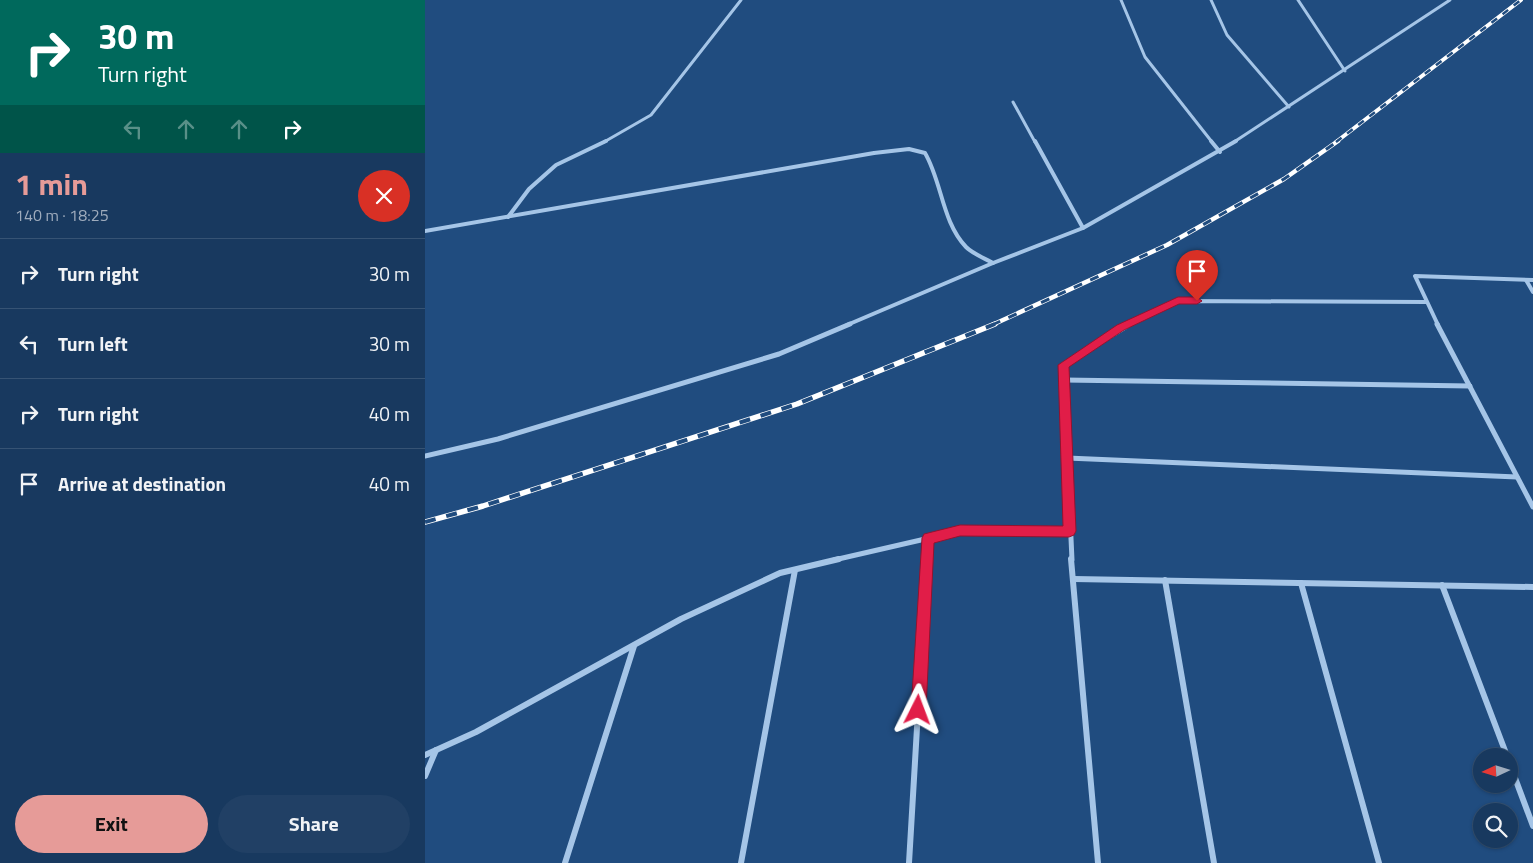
<!DOCTYPE html>
<html lang="en">
<head>
<meta charset="utf-8">
<style>
  :root { --surface:#18395f; --page:#214065; --text:#f1f3f6; --muted:#9facbd; --line:#365374; --accent:#e69b98 }
  body { margin:0; font-family:"Titillium Web",sans-serif; background:var(--page); color:var(--text); height:100vh; display:flex; flex-direction:column; font-size:19px; white-space:nowrap }
  * { box-sizing:border-box; margin:0 }
  p { font-size:16px; color:var(--muted) }
  .icon { flex:none; width:28px; height:28px; fill:none; stroke:currentColor; stroke-width:2; stroke-linecap:round; stroke-linejoin:round }
  .map { position:relative; flex:1; overflow:hidden }
  .details { display:flex; flex-direction:column; background:var(--surface); width:425px }
  .details>* { flex:none }
  .hud { background:#00695c; color:#fff; overflow:hidden }
  .needle { width:32px; rotate:266deg }
  .buttons { position:absolute; left:1048px; top:748px; display:grid; gap:10px }
  .buttons a { display:grid; place-items:center; width:45px; height:45px; border-radius:50%; background:var(--surface); box-shadow:0 1px 4px #0004,0 0 0 1px var(--line); font-size:25px }
  .pin { position:absolute; display:grid; place-items:center; width:42px; height:42px; color:#fff; margin:-51px -21px; border-radius:50% 50% 50% 0; rotate:-45deg; box-shadow:0 0 5px #0007 }
  .pin .icon { rotate:45deg }
  .me { position:absolute; width:55px; margin:-28px; rotate:3deg; stroke-linejoin:round; filter:drop-shadow(0 0 4px #0008) }
  .turn { display:flex; align-items:center; gap:18px; height:105px; padding:0 15px; font-size:22px }
  .turn .icon { width:65px; height:65px; stroke-width:2.5 }
  .turn b { display:block; font-size:35px; line-height:42px }
  .lanes { display:flex; align-items:center; height:48px; padding:0 15px; background:#0003; justify-content:center; gap:25px; direction:ltr }
  .lanes .off { opacity:.35 }
  .round { display:grid; place-items:center; flex:none; width:52px; height:52px; border-radius:26px; background:var(--page) }
  .summary { display:flex; align-items:center; justify-content:space-between; height:85px; padding:0 15px }
  h1 { font-size:30px; font-weight:700; line-height:38px; color:var(--accent) }
  .action { display:flex; gap:10px; margin-top:auto; padding:10px 15px }
  .action a { flex:1; height:58px; border-radius:30px; background:var(--accent); color:#111; font-size:20px; font-weight:700; line-height:58px; text-align:center }
  .action a+a { background:var(--page); color:var(--text) }
  ul { padding:0; list-style:none }
  li { display:flex; align-items:center; gap:15px; height:70px; padding:0 15px; border-top:1px solid var(--line) }
  li div { flex:1 }
  li b { display:block; font-size:19px }
  li em { font-style:normal }
  main { display:flex; flex:1; min-height:0 }
  .map>svg:first-child { display:block }
  .lines { fill:none; stroke-linecap:round; stroke-linejoin:round }
  .street-far3 { stroke:#a5c5e7; stroke-width:3 }
  .street-far2 { stroke:#a5c5e7; stroke-width:4 }
  .street-far1 { stroke:#a5c5e7; stroke-width:5 }
  .street { stroke:#a5c5e7; stroke-width:6 }
  .rail-far2-casing { stroke:#fff; stroke-width:4 }
  .rail-far1-casing { stroke:#fff; stroke-width:4.5 }
  .rail-casing { stroke:#fff; stroke-width:5.5 }
  .rail-far2 { stroke:#204c7f; stroke-width:2.5; stroke-dasharray:7; stroke-linecap:butt }
  .rail-far1 { stroke:#204c7f; stroke-width:3; stroke-dasharray:9; stroke-linecap:butt }
  .rail { stroke:#204c7f; stroke-width:4; stroke-dasharray:11; stroke-linecap:butt }
  .route { fill:#e11d48; stroke:#92132f }
</style>
</head>
<body>
<main>
<section class="details">
<div class="hud">
<div class="turn"><svg class="icon" aria-label="right" viewBox="0 0 24 24"><path d="M7 20v-9h11M14 6l5 5-5 5"/></svg><div><b>30 m</b>Turn right</div></div>
<div class="lanes"><svg class="icon off" aria-label="left" viewBox="0 0 24 24"><path d="M17 20v-9H6M10 6l-5 5 5 5"/></svg><svg class="icon off" aria-label="ahead" viewBox="0 0 24 24"><path d="M12 20V5M6 11l6-6 6 6"/></svg><svg class="icon off" aria-label="ahead" viewBox="0 0 24 24"><path d="M12 20V5M6 11l6-6 6 6"/></svg><svg class="icon" aria-label="right" viewBox="0 0 24 24"><path d="M7 20v-9h11M14 6l5 5-5 5"/></svg></div>
</div>
<div class="summary"><div><h1>1 min</h1><p>140 m · 18:25</p></div><a class="round" style="background:#d93025;color:#fff"><svg class="icon" aria-label="close" viewBox="0 0 24 24"><path d="M6 6l12 12M18 6L6 18"/></svg></a></div>
<ul>
<li><svg class="icon" aria-label="right" viewBox="0 0 24 24"><path d="M7 20v-9h11M14 6l5 5-5 5"/></svg><div><b>Turn right</b></div><em>30 m</em></li>
<li><svg class="icon" aria-label="left" viewBox="0 0 24 24"><path d="M17 20v-9H6M10 6l-5 5 5 5"/></svg><div><b>Turn left</b></div><em>30 m</em></li>
<li><svg class="icon" aria-label="right" viewBox="0 0 24 24"><path d="M7 20v-9h11M14 6l5 5-5 5"/></svg><div><b>Turn right</b></div><em>40 m</em></li>
<li><svg class="icon" aria-label="arrive" viewBox="0 0 24 24"><path d="M6 21V4h12l-3 4 3 4H6"/></svg><div><b>Arrive at destination</b></div><em>40 m</em></li>
</ul>
<div class="action"><a>Exit</a><a>Share</a></div>
</section>
<div class="map">
<svg width="1108" height="863" viewBox="0 0 1108 863">
  <rect width="100%" height="100%" fill="#204c7f"/>
  <g class="lines">
    <g class="street-far3">
      <polyline points="696,0 720,57 787,142"/>
      <polyline points="786,0 802,35 864,107"/>
      <polyline points="873,0 920,71"/>
      <polyline points="588,102 610,142"/>
      <polyline points="179,142 226,115 316,0"/>
      <polyline points="809,142 1025,0"/>
    </g>
    <g class="street-far2">
      <polyline points="610,141 658,228"/>
      <polyline points="786,141 795,152"/>
      <polyline points="83,217 104,189 131,165 181,141"/>
      <path d="M 0,231 L 449,153 L 484,149 L 500,153 C 517,182 517,222 541,247 C 548,254 559,258 568,263"/>
      <polyline points="1101,280 1108,292"/>
      <polyline points="422,325 568,263 658,228 811,141"/>
      <polyline points="702,325 753,301 1001,302"/>
      <polyline points="1013,325 990,276 1108,280"/>
    </g>
    <g class="street-far1">
      <polyline points="1012,324 1108,507"/>
      <polyline points="639,380 1045,386"/>
      <polyline points="0,456 73,439 354,354 425,324"/>
      <polyline points="642,458 1092,477"/>
      <polyline points="409,560 535,531 644,531"/>
      <polyline points="502,560 503,538"/>
      <polyline points="647,560 638,365 705,324"/>
    </g>
    <g class="street">
      <polyline points="646,559 673,863"/>
      <polyline points="649,579 1108,587"/>
      <polyline points="740,580 789,863"/>
      <polyline points="876,583 954,863"/>
      <polyline points="1017,585 1082,756"/>
      <polyline points="0,755 51,732 256,619 355,573 414,559"/>
      <polyline points="1084,762 1108,826"/>
      <polyline points="0,776 11,750"/>
      <polyline points="140,863 209,646"/>
      <polyline points="316,863 370,570"/>
      <polyline points="484,863 502,559"/>
    </g>
    <defs>
      <polyline id="rail-far2" points="911,142 1096,0"/>
      <polyline id="rail-far1" points="567,325 742,245 859,179 913,141"/>
      <polyline id="rail" points="0,522 58,506 372,404 570,324"/>
    </defs>
    <use href="#rail-far2" class="rail-far2-casing"/>
    <use href="#rail-far1" class="rail-far1-casing"/>
    <use href="#rail" class="rail-casing"/>
    <use href="#rail-far2" class="rail-far2"/>
    <use href="#rail-far1" class="rail-far1"/>
    <use href="#rail" class="rail"/>
  </g>
  <polygon class="route" points="753,297 772,297 777,301 772,304 754,304 699,330 644,367 651,531 649,535 644,537 535,536 509,543 501,710 498,715 493,718 488,715 486,710 497,538 499,534 535,525 638,526 633,365 692,325"/>
</svg>
<div class="buttons">
<a><svg class="needle" viewBox="-14 -14 28 28"><path d="M0-13l5 13h-10z" fill="#e53935"/><path d="M0 13l5-13h-10z" fill="#9facbd"/></svg></a>
<a><svg class="icon" aria-label="search" viewBox="0 0 24 24"><circle cx="10" cy="10" r="6"/><path d="M15 15l6 6"/></svg></a>
</div>
<div class="pin" style="left:772px;top:301px;background:#d93025"><svg class="icon" aria-label="arrive" viewBox="0 0 24 24"><path d="M6 21V4h12l-3 4 3 4H6"/></svg></div>
<svg class="me" style="left:493px;top:710px" viewBox="-20 -20 40 40"><path d="M0-17L14 15 0 8-14 15z" fill="#e11d48" stroke="#fff" stroke-width="4"/></svg>
</div>
</main>
</body>
</html>
